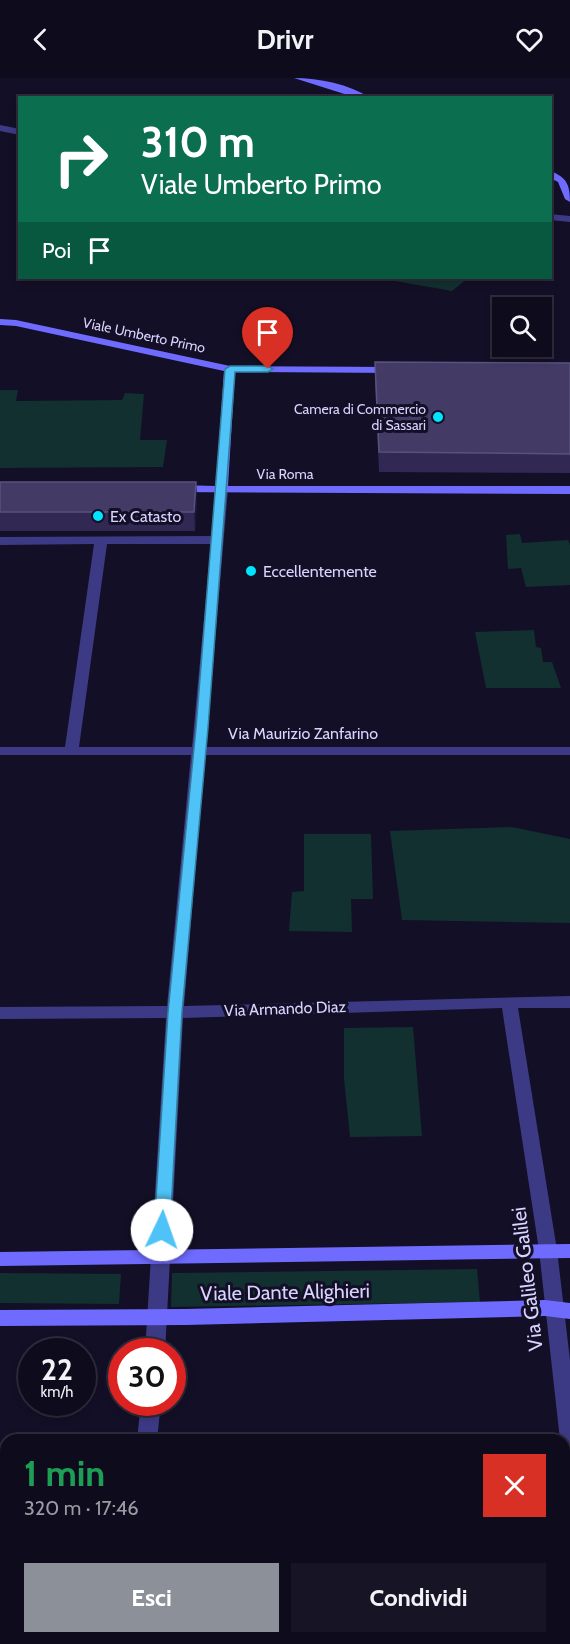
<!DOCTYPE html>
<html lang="it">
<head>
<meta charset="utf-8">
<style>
  :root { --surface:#0e0b1c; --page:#171425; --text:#f1f3f6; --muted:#9b9ba3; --line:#2e2b3b; --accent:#8c9099 }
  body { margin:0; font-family:Cabin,sans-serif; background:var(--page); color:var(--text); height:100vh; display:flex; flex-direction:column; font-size:22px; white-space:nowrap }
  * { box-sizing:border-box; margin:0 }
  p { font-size:20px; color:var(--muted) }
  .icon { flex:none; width:33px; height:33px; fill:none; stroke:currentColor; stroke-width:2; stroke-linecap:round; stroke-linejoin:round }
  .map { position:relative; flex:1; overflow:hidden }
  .details { position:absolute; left:0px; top:1356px; width:570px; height:210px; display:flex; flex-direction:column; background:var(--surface); border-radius:18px 18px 0 0; box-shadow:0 3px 9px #0003,0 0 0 2px var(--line) }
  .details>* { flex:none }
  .hud { position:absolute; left:18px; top:18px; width:534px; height:183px; border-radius:0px; box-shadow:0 3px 9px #0003,0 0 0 2px var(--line); background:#0b6e4f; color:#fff; overflow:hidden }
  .tools { position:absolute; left:492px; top:219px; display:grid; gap:12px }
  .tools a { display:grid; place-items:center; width:60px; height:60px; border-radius:0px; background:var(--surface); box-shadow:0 3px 9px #0003,0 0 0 2px var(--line); font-size:30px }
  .speed { position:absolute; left:18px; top:1260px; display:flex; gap:12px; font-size:30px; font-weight:700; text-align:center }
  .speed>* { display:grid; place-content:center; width:78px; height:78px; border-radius:50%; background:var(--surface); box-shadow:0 3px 9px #0003,0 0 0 2px var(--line); line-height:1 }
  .speed small { font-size:15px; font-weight:400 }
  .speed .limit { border:9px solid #d22; background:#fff; color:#111 }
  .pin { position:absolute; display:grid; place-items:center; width:51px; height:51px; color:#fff; margin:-62px -26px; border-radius:50% 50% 50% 0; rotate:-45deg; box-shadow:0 0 6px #0007 }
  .pin .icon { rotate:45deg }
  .me { position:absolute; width:66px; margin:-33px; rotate:3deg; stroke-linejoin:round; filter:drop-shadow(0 0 4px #0008) }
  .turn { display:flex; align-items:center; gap:21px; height:126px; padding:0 24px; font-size:27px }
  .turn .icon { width:78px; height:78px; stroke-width:2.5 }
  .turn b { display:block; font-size:42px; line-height:51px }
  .then { display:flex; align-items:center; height:57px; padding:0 24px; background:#0003; gap:12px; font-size:22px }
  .round { display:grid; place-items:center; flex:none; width:63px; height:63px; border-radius:0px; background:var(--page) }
  .headline { display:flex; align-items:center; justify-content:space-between; height:102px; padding:0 24px }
  h1 { font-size:36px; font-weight:700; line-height:45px; color:#1e9e55 }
  .action { display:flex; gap:12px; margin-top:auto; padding:12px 24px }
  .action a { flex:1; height:69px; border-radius:0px; background:var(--accent); color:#fff; font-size:24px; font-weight:700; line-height:69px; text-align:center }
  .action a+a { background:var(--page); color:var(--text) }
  header { display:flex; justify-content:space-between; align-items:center; height:78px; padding:0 24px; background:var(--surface); font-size:27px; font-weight:700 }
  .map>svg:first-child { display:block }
  .green { fill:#12302f }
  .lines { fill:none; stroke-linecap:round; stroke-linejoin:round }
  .street { fill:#3d3a85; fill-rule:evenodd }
  .secondary { fill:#6f6bff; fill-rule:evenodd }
  .wall { fill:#312854 }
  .shaded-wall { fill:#1d163a }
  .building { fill:#433a66; stroke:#5a527e; stroke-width:1.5 }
  .route { fill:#4fc3f7; stroke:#337fa1; stroke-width:1.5 }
  .poi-dot { fill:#00e5ff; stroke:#130f26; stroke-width:2 }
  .labels { text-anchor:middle; stroke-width:6; stroke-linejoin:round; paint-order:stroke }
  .far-street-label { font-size:14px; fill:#d9d4ff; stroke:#130f26 }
  .far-poi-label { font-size:14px; fill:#d9d4ff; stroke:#130f26; text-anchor:end }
  .poi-label { font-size:16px; fill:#d9d4ff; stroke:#130f26; text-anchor:start }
  .street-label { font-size:16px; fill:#d9d4ff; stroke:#130f26 }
  .near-street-label { font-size:20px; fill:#d9d4ff; stroke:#130f26 }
</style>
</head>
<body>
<header><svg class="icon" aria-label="back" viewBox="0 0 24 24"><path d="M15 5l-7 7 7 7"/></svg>Drivr<svg class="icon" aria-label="heart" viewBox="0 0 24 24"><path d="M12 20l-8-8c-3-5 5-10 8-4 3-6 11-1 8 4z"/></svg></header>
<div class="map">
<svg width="570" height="1566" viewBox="0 0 570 1566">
  <rect width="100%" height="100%" fill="#130f26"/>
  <g class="green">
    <polygon points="378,200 468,200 452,213"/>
    <polygon points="0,312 18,312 16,323 122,322 125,315 144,316 140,362 167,362 163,389 0,390"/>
    <polygon points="520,456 522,465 568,462 570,467 570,507 526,509 521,490 508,491 506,457"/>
    <polygon points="534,552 536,569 541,570 543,584 552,584 561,610 486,610 475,554"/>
    <polygon points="512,749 570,761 570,845 402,842 390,753"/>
    <polygon points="304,756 371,756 373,821 351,821 352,854 289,853 292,814 304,813"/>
    <polygon points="413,949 422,1058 350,1059 344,1001 344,950"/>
    <polygon points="477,1191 480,1224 171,1229 172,1195"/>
    <polygon points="0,1195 121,1196 119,1226 0,1225"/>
  </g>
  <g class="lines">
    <g class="street">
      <polygon points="0,47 20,51 20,57 0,53"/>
      <polygon points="550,136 570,138 570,144 550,142"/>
      <path d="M 222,407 L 228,411 L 206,669 L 570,669 L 570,677 L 205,677 L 184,928 L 570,918 L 570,930 L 518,930 L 557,1172 L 570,1282 L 570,1376 L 564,1374 L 564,1362 L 560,1362 L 539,1172 L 502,930 L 183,940 L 165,1274 L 145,1274 L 166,940 L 0,941 L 0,929 L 167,928 L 191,677 L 0,677 L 0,669 L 65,669 L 94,466 L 0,467 L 0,459 L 212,458 L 216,411 ZM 107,466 L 211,466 L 192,669 L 79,669 Z"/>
      <polygon points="141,1324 161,1324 157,1362 137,1362"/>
      <rect x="118" y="1560" width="22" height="6"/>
    </g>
    <g class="secondary">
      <path d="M 294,0 C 319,0 349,6 370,20 L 357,20 Z"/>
      <path d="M 550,93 C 567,99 570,107 570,124 L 565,121 L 558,104 L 550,100 Z"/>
      <polygon points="0,241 16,242 230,288 396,289 401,292 396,295 235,294 228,408 570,408 570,416 173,414 171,411 177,407 216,408 224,293 16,248 0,247"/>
      <polygon points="570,1166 570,1180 0,1188 0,1174"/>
      <polygon points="545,1222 570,1225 570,1241 545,1238 186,1247 0,1248 0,1232 186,1231"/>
    </g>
  </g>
  <g class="wall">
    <polygon points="375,284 570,285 570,395 379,394 375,303"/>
    <polygon points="0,404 196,404 197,423 195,453 0,453"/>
  </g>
  <polygon class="shaded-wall" points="196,404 197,423 195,453 194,434"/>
  <g class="building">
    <polygon points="375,284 570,285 570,376 379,374"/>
    <polygon points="0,404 196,404 194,434 0,434"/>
  </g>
  <polygon class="route" points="230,288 268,288 273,291 268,294 235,294 208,650 182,934 170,1152 168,1156 162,1158 156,1156 154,1152 168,934 196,650 225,291"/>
  <g class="poi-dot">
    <circle cx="438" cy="339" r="6"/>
    <circle cx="98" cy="438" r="6"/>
    <circle cx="251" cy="493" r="6"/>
  </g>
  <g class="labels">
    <g class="far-street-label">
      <text transform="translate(144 257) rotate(12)" y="5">Viale Umberto Primo</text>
      <text x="285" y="401">Via Roma</text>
    </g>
    <g class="far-poi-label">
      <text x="426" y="336">Camera di Commercio<tspan x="426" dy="16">di Sassari</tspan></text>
    </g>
    <g class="poi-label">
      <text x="110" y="444">Ex Catasto</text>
      <text x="263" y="499">Eccellentemente</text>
    </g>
    <g class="street-label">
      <text x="303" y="661">Via Maurizio Zanfarino</text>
      <text transform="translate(285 930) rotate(-2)" y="6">Via Armando Diaz</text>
    </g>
    <g class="near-street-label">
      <text transform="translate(527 1201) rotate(-97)" y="7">Via Galileo Galilei</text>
      <text transform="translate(285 1214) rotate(-1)" y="7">Viale Dante Alighieri</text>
    </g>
  </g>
</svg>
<div class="tools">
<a><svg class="icon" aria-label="search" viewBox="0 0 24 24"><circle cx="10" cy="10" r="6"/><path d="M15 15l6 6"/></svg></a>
</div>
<div class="speed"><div>22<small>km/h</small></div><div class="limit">30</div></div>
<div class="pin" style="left:268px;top:291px;background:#d93025"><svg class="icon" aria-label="arrive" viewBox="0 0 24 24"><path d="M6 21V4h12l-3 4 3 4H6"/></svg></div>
<svg class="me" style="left:162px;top:1152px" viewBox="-20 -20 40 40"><circle r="19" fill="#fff"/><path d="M0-13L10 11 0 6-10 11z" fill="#4fc3f7"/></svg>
<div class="hud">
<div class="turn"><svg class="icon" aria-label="right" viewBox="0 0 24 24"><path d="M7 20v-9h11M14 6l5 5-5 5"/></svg><div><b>310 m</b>Viale Umberto Primo</div></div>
<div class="then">Poi<svg class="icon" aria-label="arrive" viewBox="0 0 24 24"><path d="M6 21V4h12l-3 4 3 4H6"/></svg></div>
</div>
<section class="details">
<div class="headline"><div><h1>1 min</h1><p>320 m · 17:46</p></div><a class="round" style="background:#d93025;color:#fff"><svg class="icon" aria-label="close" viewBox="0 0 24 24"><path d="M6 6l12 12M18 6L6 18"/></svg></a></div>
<div class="action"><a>Esci</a><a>Condividi</a></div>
</section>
</div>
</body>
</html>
